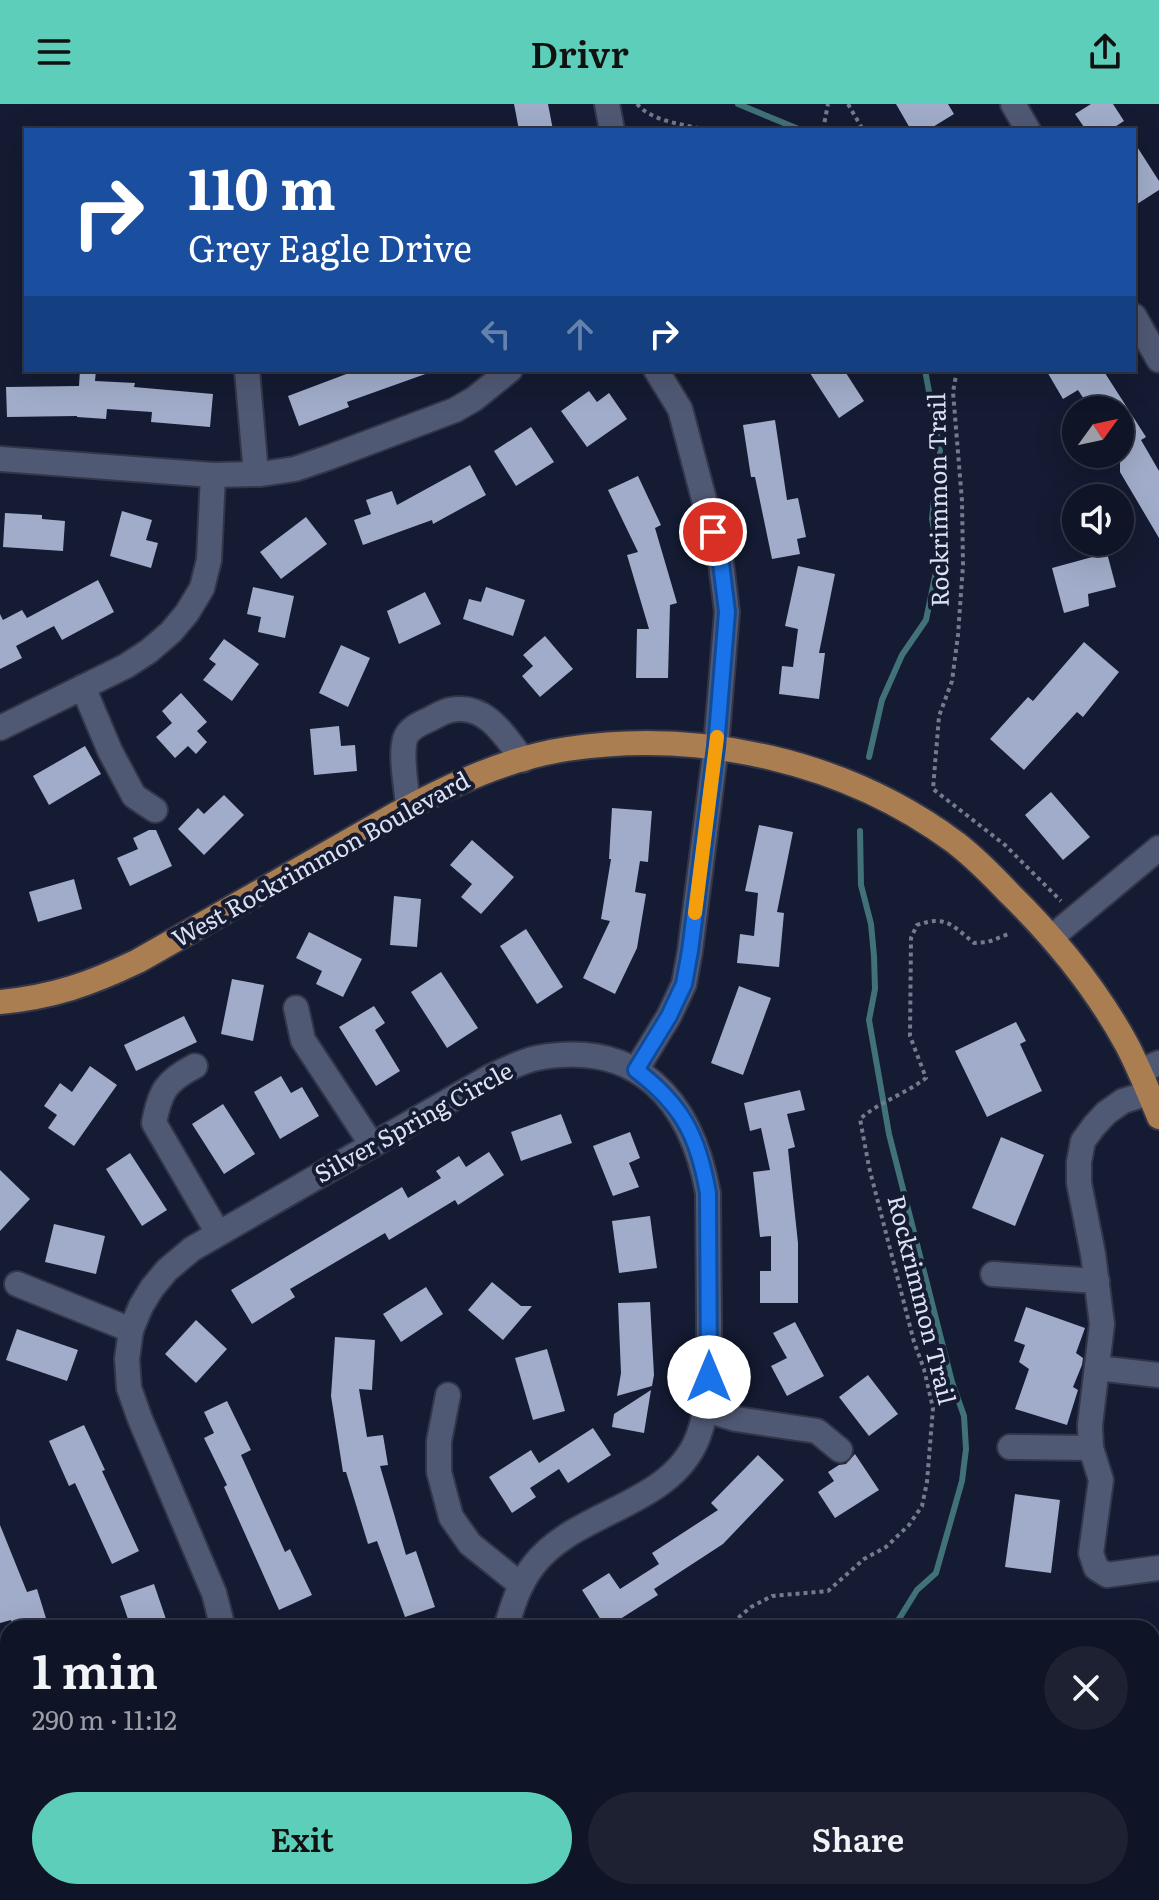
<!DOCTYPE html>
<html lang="en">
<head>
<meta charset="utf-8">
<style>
  :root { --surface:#0f1426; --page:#1d2132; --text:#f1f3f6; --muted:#9b9ea7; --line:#2f3343; --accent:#5dceb9 }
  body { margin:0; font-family:Literata,serif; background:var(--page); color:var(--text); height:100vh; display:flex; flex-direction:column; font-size:30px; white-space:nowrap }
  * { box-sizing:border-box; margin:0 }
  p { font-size:26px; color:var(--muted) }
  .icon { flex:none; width:44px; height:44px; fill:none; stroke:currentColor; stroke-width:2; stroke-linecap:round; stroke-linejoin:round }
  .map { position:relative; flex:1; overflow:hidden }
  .details { position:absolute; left:0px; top:1516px; width:1160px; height:280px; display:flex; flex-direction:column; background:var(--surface); border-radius:24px 24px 0 0; box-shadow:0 8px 32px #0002,0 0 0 2px var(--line) }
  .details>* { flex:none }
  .guide { position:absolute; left:24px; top:24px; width:1112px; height:244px; border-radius:0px; box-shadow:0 8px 32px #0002,0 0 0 2px var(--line); background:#1a4fa0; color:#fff; overflow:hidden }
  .needle { width:52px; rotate:57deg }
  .fabs { position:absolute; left:1062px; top:292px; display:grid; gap:16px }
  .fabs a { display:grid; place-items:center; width:72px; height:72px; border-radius:50%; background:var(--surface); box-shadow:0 8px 32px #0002,0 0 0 2px var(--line); font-size:40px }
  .pin { position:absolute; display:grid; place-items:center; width:68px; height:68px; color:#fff; margin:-34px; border:4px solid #fff; border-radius:50%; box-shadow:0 2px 8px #0007 }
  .me { position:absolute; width:88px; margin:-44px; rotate:0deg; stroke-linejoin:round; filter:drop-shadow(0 0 6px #0008) }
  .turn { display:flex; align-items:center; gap:28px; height:168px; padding:0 32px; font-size:36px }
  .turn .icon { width:104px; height:104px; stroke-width:2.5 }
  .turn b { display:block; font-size:56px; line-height:68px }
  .lanes { display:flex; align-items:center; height:76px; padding:0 32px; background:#0003; justify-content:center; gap:40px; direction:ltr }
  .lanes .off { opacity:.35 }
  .round { display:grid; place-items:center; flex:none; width:84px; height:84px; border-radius:42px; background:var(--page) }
  .headline { display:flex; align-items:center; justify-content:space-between; height:136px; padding:0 32px }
  h1 { font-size:48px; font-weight:600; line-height:60px }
  .button { display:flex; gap:16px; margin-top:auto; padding:16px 32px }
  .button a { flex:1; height:92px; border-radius:48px; background:var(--accent); color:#111; font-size:32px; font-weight:600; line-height:92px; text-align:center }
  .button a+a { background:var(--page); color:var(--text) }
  header { display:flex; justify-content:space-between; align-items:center; height:104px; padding:0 32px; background:var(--accent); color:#111; font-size:36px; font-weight:600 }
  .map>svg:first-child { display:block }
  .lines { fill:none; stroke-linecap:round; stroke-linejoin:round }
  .stream { stroke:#417279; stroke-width:6 }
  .building { fill:#a0acc9 }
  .minor-casing { stroke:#333649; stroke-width:28 }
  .major-casing { stroke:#333649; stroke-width:28 }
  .path { stroke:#747b8e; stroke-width:4; stroke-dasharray:4 4; stroke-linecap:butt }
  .minor { stroke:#505974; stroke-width:24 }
  .major { stroke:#aa7e51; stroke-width:24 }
  .route-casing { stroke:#114b97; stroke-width:20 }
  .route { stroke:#1a73e8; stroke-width:14 }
  .slow { stroke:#f59e0b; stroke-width:14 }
  .labels { text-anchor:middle; stroke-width:8; stroke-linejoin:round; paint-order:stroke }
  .street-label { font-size:24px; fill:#dce2f2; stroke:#141b32 }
</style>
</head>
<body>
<header><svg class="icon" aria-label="menu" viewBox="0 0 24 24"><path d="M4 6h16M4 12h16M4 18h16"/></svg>Drivr<svg class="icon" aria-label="share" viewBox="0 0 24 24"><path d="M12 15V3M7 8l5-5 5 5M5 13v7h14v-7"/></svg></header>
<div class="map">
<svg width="1159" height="1796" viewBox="0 0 1159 1796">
  <rect width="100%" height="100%" fill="#141b32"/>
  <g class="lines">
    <g class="stream">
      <polyline points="738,0 801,26"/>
      <polyline points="869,653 882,596 902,551 926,516 939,453 932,415 934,395 940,379 940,347 925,266"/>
      <polyline points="860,727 861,781 871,820 874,852 875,885 869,916 889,1030 952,1278 964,1312 966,1345 962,1377 936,1469 917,1486 899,1515 888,1524"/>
      <polyline points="609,1796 611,1788"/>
    </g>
  </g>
  <g class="building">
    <polygon points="514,0 548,0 553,26 519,26"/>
    <polygon points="896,0 948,0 954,10 928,26 911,26"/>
    <polygon points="1091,0 1113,0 1124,17 1110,26 1086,26 1075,10"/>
    <polygon points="1134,38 1159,77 1159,86 1134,102"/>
    <polygon points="80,266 96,266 95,277 135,279 134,283 213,290 210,323 151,318 152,308 107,305 106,315 77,313 77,312 7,313 6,283 79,282"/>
    <polygon points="357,266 430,266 431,268 347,298 349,303 299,322 288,292"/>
    <polygon points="808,266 844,266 864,297 839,314"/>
    <polygon points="1046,266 1103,266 1146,333 1141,336 1159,367 1159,434 1120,368 1120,306 1091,306 1078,286 1063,295"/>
    <polygon points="589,287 597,298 609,289 627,315 587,343 561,307"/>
    <polygon points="775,316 787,396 798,394 806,433 797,435 800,450 772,455 755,373 751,373 743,321"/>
    <polygon points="531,323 554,358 516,382 494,347"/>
    <polygon points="470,361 486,391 433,420 432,416 363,441 354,416 371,410 366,396 392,387 397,401"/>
    <polygon points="638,372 661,421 655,424 677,499 670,501 668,574 636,574 637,525 649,525 627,451 638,448 608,386"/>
    <polygon points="122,407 152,416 146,436 158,439 151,464 110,452"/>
    <polygon points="5,409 42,411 42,415 65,417 63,447 3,443"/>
    <polygon points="306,413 327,440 281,475 260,448"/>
    <polygon points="1107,449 1116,483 1088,490 1089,502 1064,509 1052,464"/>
    <polygon points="798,462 835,470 819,549 825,549 819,595 779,590 782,562 793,563 798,525 785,522"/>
    <polygon points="98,476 114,508 62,536 54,522 16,542 22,554 0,565 0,510 3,516 22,506 27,514"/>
    <polygon points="253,483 294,492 285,534 258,528 261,513 247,510"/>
    <polygon points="486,483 525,496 513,532 463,515 469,495 481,498"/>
    <polygon points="425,488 441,520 399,540 387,507"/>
    <polygon points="545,532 573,565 540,593 522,572 533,562 523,551"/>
    <polygon points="224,535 259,560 232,597 203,576 216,560 209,555"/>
    <polygon points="1084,538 1119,568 1083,613 1077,608 1024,666 990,635 1028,593 1033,597"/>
    <polygon points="341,541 370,554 348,603 319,589"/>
    <polygon points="181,589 207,618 197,627 207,638 196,650 188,642 175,654 156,633 172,619 162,607"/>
    <polygon points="339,622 341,642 355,641 357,667 314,671 310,625"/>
    <polygon points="85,642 101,670 49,701 33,672"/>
    <polygon points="1051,688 1090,733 1063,756 1025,711"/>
    <polygon points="224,691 244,711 204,751 178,725 198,704 204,710"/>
    <polygon points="612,704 652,707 648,758 640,757 635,788 646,790 637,844 615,890 583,874 610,817 601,815 611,755 609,755"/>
    <polygon points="759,721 793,728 777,808 784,809 779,863 737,859 740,830 754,832 758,789 745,787"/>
    <polygon points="149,726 156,726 172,762 130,782 117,754 138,745 133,734"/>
    <polygon points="472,736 514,773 481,810 461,793 472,780 450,761"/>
    <polygon points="74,775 82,805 38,818 29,788"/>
    <polygon points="394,792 421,795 417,843 390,841"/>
    <polygon points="526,825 563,883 537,900 500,842"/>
    <polygon points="309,828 362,855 343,893 316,880 322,867 296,854"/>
    <polygon points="441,868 478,924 447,944 411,888"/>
    <polygon points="232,875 264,881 253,937 221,930"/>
    <polygon points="739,882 771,894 743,971 711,959"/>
    <polygon points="374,902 385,919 375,926 400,967 376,982 339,923"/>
    <polygon points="184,912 197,938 136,967 124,941"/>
    <polygon points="1016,918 1026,937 1020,940 1042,987 987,1013 955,947"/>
    <polygon points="90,962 117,981 74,1042 48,1024 57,1011 44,1002 60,979 72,988"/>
    <polygon points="281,972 291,989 302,983 319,1012 280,1035 254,988"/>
    <polygon points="800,986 805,1006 787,1010 795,1043 788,1045 798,1139 798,1199 760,1199 760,1167 771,1167 771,1132 760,1133 753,1068 770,1066 761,1024 750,1027 744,999"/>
    <polygon points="223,1000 255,1050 224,1070 192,1020"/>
    <polygon points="561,1010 572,1039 521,1057 511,1028"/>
    <polygon points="630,1028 640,1054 629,1059 639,1083 613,1092 593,1042"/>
    <polygon points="1001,1033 1044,1051 1015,1122 972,1104"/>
    <polygon points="489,1048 504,1071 458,1101 455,1096 389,1136 385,1129 290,1185 295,1193 252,1220 231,1186 402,1083 408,1094 441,1074 436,1067 459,1052 466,1063"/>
    <polygon points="130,1049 167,1106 142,1122 106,1065"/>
    <polygon points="0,1066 30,1095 0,1127"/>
    <polygon points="650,1112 657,1164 619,1169 612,1117"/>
    <polygon points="54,1120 105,1132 96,1170 45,1158"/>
    <polygon points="492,1178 521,1202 532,1202 503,1236 468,1206"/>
    <polygon points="426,1183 443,1210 401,1238 383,1210"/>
    <polygon points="650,1198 654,1271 652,1282 617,1292 621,1269 618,1199"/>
    <polygon points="1026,1203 1085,1224 1076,1249 1083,1254 1082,1261 1073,1283 1078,1286 1067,1321 1015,1305 1029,1265 1019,1258 1025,1241 1014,1237"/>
    <polygon points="196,1216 227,1245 196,1279 165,1250"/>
    <polygon points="795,1218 824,1272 787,1292 771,1262 787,1254 773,1229"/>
    <polygon points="17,1225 78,1246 67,1277 6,1256"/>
    <polygon points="335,1233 375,1236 372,1286 359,1285 367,1333 383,1331 388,1361 380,1362 406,1451 416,1447 435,1503 405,1513 377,1437 368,1440 346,1368 343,1368 331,1292"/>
    <polygon points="547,1245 565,1307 533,1316 515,1254"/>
    <polygon points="868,1271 898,1310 869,1332 839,1293"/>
    <polygon points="651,1286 644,1329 612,1323 614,1310"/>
    <polygon points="227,1297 251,1346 241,1351 285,1448 290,1445 312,1491 279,1506 224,1383 227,1381 204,1334 214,1329 204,1308"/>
    <polygon points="84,1321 105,1366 102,1367 139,1447 112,1460 75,1379 69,1382 49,1337"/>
    <polygon points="593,1324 611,1351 568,1379 559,1365 530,1384 536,1393 512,1409 489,1373 531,1346 539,1359"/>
    <polygon points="855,1350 879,1386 835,1414 818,1388 834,1377 828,1368 839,1361 846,1360"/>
    <polygon points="758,1351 784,1376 723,1440 654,1485 658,1491 606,1524 582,1486 609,1469 620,1485 659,1460 652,1449 718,1406 711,1399"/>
    <polygon points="1015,1390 1060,1396 1051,1469 1005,1463"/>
    <polygon points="0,1421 27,1488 37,1485 49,1524 13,1524 11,1516 0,1519"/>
    <polygon points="154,1480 169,1524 131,1524 120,1492"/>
  </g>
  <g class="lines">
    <defs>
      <g id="minor">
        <polyline points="607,0 612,26"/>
        <polyline points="1013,0 1028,26"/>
        <polyline points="1134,212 1159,256"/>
        <polyline points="247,266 256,370"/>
        <polyline points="0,355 213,371 261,370 295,365 330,353 455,306 474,295 510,266"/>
        <polyline points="83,583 110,647 134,692 155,706"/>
        <polyline points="0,624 126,562 149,547 171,528 187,509 202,484 209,456 213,371"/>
        <path d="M 408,703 C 407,684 400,654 405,635 C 408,625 419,620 428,616 C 435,613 443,607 451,606 C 486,599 505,632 523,656"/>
        <polyline points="1052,833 1159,744"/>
        <polyline points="296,904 303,936 372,1041"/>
        <path d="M 195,962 C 166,977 160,987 154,1019 L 218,1129"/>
        <polyline points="636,966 669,912 684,880 690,847 716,643 727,508 721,459 680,305 656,266"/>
        <polyline points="1140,967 1159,959"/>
        <polyline points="1149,989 1123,997 1106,1009 1094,1022 1083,1037 1079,1058 1079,1079 1093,1150 1102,1220 1090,1321 1091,1344 1101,1376 1091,1449 1096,1464 1107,1471 1159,1464"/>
        <polyline points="993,1170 1097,1177"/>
        <polyline points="17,1180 131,1226"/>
        <polyline points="1097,1264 1159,1271"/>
        <polyline points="448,1291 439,1337 439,1368 451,1413 470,1440 521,1481"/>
        <polyline points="706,1306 736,1315 817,1327 840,1346"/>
        <polyline points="1010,1343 1091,1344"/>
        <path d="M 223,1524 L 214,1489 L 140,1315 L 129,1284 L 127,1255 L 131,1226 L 141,1202 L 152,1184 L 167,1166 L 192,1145 L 490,973 C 505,966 521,957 537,954 C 638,935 691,996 708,1089 C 708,1132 709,1175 709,1218 C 709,1256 712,1296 698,1333 C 671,1403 575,1406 533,1462 C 519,1480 512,1503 506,1524"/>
        <polyline points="1152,1672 1159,1668"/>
        <polyline points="298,1788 318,1796"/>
        <polyline points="1050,1788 1051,1796"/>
        <polyline points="353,1796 385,1788"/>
        <polyline points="830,1796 836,1788"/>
        <polyline points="935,1796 936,1788"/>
      </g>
      <path id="major" d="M 0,898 C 53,893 90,880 138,857 L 398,709 C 451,681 507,654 567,645 C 702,625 846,657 956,739 C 975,754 993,772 1009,789 C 1055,834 1096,884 1127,941 C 1139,964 1149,989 1159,1013"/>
    </defs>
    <use href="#minor" class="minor-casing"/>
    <use href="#major" class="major-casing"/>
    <g class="path">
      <path d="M 637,0 C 653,18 683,20 706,26"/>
      <polyline points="848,0 863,26"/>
      <polyline points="823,26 828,0"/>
      <polyline points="957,266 953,288 962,397 963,461 958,531 952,577 939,612 933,685 1005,741 1061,797"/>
      <path d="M 726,1524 L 751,1503 L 772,1492 L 828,1487 L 864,1455 L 886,1443 L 909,1421 L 922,1402 L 927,1378 L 933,1304 L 924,1265 L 914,1238 L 869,1063 L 860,1015 C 879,998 905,990 926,974 L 910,932 L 911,834 L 917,821 C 946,811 952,821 974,839 L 988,838 L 1011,829"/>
      <polyline points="577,1796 580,1788"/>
    </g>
    <use href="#minor" class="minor"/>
    <use href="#major" class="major"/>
  </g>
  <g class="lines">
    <defs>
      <path id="route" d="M 709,1273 L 708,1089 C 698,1032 683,1002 636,966 L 669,912 L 684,880 L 690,847 L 716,643 L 727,508 L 721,459 L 713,428"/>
    </defs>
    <use href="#route" class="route-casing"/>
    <use href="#route" class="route"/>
    <polyline class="slow" points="695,809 717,633"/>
  </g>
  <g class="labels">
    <g class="street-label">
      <text transform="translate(939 396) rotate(-91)" y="8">Rockrimmon Trail</text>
      <text transform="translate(321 756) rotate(-29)" y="8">West Rockrimmon Boulevard</text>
      <text transform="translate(414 1019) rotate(-29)" y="8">Silver Spring Circle</text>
      <text transform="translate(921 1196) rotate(76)" y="8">Rockrimmon Trail</text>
    </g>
  </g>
</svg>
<div class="fabs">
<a><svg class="needle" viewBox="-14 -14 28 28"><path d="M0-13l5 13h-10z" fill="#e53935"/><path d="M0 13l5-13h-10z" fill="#9b9ea7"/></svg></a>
<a><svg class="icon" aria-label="sound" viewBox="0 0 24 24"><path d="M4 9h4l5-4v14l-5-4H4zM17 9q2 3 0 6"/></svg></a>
</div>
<div class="pin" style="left:713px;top:428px;background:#d93025"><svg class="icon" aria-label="arrive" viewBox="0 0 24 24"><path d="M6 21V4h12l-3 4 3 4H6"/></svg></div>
<svg class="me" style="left:709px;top:1273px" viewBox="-20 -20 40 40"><circle r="19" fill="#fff"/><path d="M0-13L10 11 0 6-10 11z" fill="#1a73e8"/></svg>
<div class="guide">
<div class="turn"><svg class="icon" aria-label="right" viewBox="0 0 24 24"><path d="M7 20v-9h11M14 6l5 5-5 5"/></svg><div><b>110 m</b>Grey Eagle Drive</div></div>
<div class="lanes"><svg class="icon off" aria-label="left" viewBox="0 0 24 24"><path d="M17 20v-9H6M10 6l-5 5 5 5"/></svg><svg class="icon off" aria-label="ahead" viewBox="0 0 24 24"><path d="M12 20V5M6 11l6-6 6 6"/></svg><svg class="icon" aria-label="right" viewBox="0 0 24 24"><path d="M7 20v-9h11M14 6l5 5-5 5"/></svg></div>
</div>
<section class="details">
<div class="headline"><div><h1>1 min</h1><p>290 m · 11:12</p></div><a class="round"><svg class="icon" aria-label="close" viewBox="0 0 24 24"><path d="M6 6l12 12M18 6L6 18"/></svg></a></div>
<div class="button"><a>Exit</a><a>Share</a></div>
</section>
</div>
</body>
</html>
